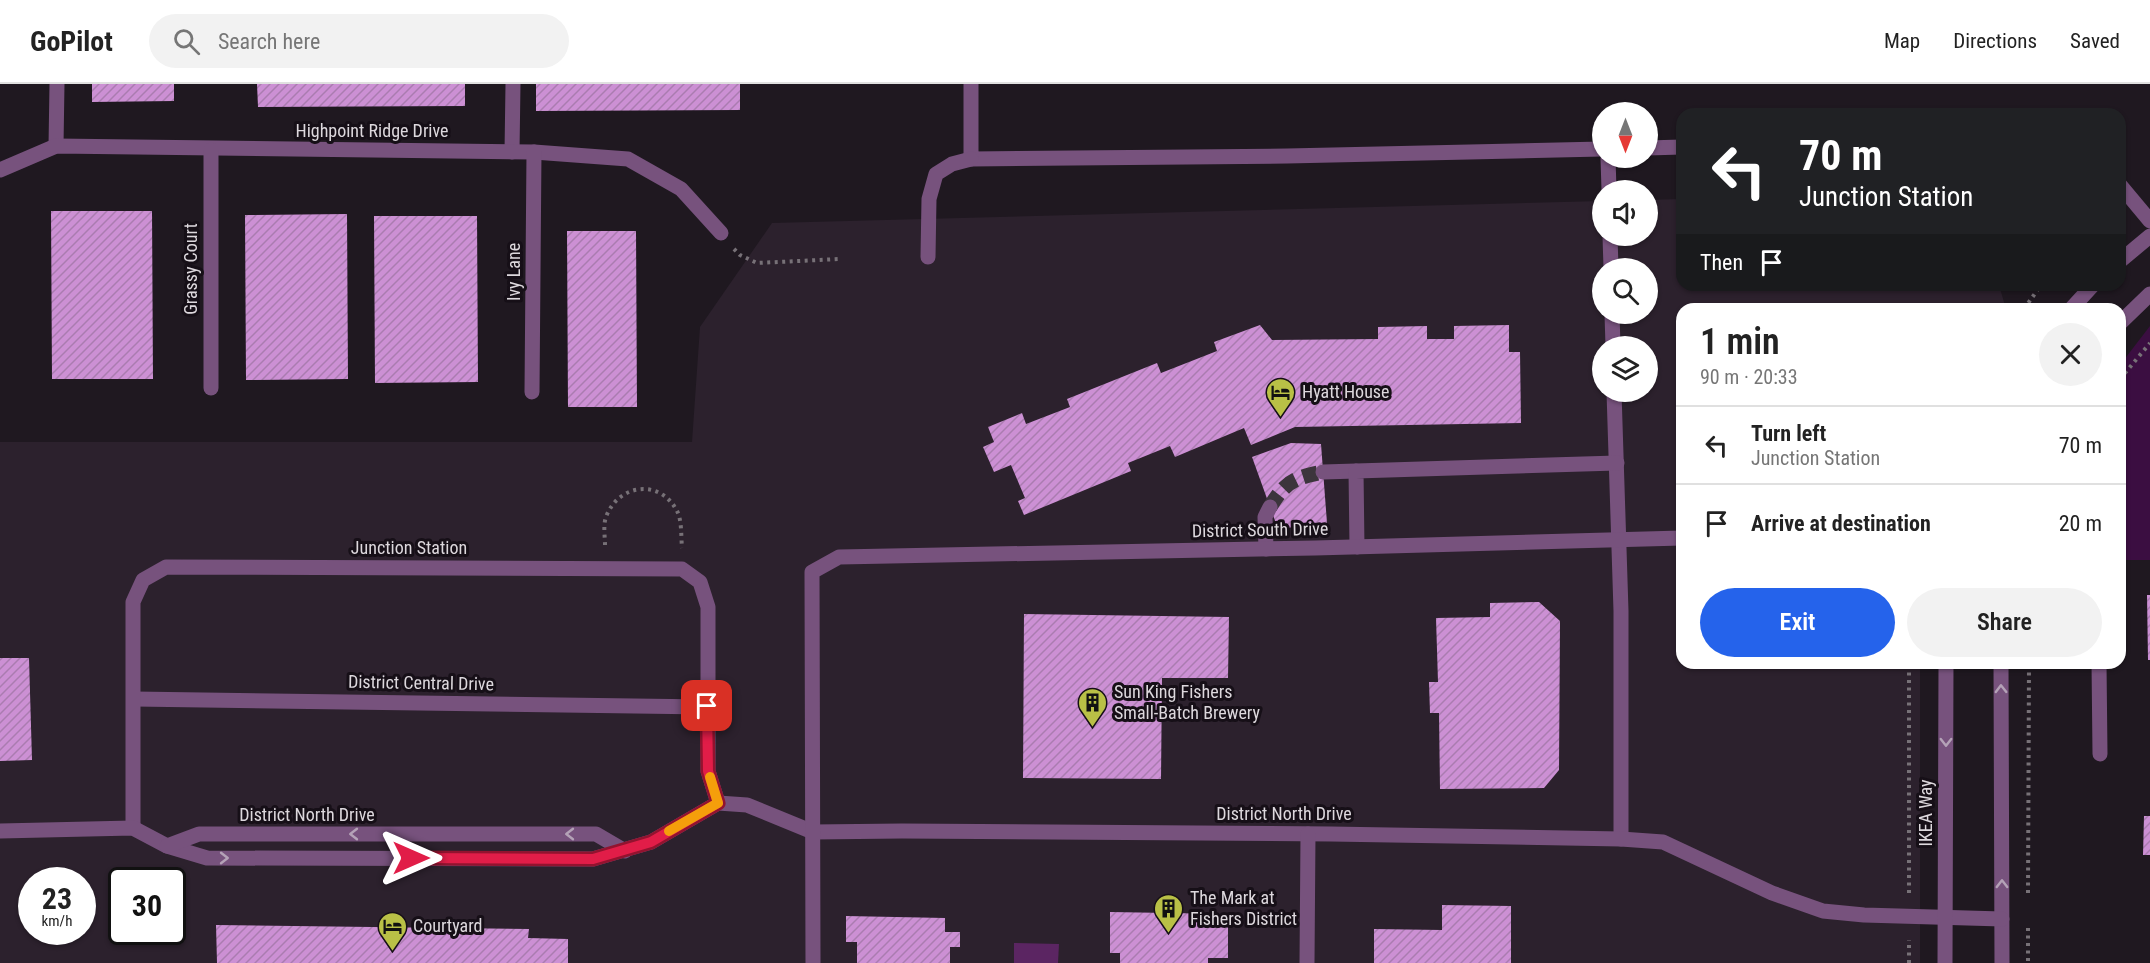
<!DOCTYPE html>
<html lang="en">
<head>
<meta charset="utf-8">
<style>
  :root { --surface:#fff; --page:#f2f2f2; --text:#222; --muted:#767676; --line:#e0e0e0; --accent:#2563eb }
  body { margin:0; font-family:"Roboto Condensed",sans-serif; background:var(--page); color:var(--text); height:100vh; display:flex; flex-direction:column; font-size:22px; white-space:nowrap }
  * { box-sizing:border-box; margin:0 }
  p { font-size:20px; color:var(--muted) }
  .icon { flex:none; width:33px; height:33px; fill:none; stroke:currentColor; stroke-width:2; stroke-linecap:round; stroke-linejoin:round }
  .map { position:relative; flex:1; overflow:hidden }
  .details { position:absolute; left:1676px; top:219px; width:450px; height:366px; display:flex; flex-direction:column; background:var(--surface); border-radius:18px; box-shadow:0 2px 4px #0004 }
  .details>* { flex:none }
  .banner { position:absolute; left:1676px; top:24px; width:450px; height:183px; border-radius:18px; box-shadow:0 2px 4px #0004; background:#202124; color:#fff; overflow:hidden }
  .needle { width:39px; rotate:180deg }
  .buttons { position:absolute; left:1592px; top:18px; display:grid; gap:12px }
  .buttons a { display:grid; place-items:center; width:66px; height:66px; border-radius:50%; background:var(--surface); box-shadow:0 2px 4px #0004; font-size:30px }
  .speed { position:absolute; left:18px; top:783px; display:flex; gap:12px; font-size:30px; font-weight:700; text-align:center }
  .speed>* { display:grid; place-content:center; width:78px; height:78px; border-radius:50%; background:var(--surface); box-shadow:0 2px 4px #0004; line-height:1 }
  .speed small { font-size:15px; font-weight:400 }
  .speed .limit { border:3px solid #111; border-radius:9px; background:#fff; color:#111 }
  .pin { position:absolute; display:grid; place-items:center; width:51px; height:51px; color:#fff; margin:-26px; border-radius:12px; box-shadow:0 3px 9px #0006 }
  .me { position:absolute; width:66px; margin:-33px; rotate:90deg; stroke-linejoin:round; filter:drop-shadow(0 0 4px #0008) }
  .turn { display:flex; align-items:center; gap:21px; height:126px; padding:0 24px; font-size:27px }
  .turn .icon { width:78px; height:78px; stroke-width:2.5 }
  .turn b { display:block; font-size:42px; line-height:51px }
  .then { display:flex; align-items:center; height:57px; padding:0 24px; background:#0003; gap:12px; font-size:22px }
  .round { display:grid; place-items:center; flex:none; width:63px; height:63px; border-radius:32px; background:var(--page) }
  .head { display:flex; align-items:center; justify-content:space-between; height:102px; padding:0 24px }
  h1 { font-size:36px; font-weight:600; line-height:45px }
  .primary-button { display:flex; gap:12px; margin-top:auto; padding:12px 24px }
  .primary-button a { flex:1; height:69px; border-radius:36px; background:var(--accent); color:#fff; font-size:24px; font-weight:600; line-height:69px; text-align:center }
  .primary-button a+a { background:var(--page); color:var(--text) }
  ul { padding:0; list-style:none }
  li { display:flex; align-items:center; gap:18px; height:78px; padding:0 24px; border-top:2px solid var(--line) }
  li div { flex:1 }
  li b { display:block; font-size:22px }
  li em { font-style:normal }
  header { display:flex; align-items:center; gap:36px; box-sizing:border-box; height:84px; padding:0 30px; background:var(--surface); border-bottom:2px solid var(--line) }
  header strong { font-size:28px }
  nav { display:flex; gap:33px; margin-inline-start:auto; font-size:21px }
  .search { width:420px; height:54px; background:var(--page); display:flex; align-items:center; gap:15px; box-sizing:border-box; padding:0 21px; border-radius:33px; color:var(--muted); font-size:22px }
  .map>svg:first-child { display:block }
  .built { fill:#2c212d; fill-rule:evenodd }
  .grass { fill:#3b0e41 }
  .water { fill:#5b2562 }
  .building { fill:url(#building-hatch) }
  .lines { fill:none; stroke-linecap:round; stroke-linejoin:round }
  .minor-tunnel { stroke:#3c353c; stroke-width:15; stroke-dasharray:15 8; stroke-linecap:butt }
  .path { stroke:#777177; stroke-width:4; stroke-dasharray:3 4.5; stroke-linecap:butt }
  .minor { stroke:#77527d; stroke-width:15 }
  .oneway { stroke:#b4a2b7 }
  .route-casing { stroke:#92132f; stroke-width:15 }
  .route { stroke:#e11d48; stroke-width:10 }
  .slow { stroke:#f59e0b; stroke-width:10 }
  .labels { text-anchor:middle; stroke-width:6; stroke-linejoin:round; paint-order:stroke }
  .street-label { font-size:18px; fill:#ddd8dd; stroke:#160f17 }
  .poi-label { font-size:18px; fill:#ddd8dd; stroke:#160f17; text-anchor:start }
</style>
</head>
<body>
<header>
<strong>GoPilot</strong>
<div class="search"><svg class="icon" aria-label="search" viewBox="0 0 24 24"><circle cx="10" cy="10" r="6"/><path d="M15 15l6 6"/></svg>Search here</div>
<nav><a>Map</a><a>Directions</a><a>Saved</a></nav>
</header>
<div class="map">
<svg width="2150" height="879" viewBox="0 0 2150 879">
  <defs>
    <pattern id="building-hatch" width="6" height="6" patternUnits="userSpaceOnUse" patternTransform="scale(1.5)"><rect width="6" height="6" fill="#cc90d4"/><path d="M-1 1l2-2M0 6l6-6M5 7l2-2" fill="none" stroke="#aa7cb0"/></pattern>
  </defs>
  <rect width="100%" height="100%" fill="#1f1820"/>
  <path class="built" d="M 1681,115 L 1682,201 L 1999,201 L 2006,225 L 1682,225 L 1682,579 L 1920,579 L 1920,879 L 0,879 L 0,358 L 692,358 L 700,243 L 772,139 L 1602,117 L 1602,152 L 1647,152 L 1647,116 ZM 1602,184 L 1647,184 L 1647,230 L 1602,230 ZM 1602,262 L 1647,262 L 1647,308 L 1602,308 ZM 32,796 L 82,796 L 82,848 L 32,848 ZM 122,796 L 172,796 L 172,848 L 122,848 Z"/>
  <polygon class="grass" points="2150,242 2150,476 2120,476 2120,281"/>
  <polygon class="water" points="1014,859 1059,860 1058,879 1014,879"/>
  <g class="building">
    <polygon points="92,0 174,0 174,17 92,18"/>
    <polygon points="257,0 465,0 465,22 258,23"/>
    <polygon points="536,0 740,0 740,26 536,27"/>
    <polygon points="51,127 152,127 153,295 52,295"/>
    <polygon points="347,130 348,295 246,296 245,131"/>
    <polygon points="374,132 477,132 478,298 375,299"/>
    <polygon points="567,147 636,147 637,323 568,323"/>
    <polygon points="1260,241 1272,256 1378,255 1378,243 1427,242 1427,255 1454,255 1454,242 1509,241 1509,268 1520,268 1521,339 1295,343 1251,361 1244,344 1175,373 1170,362 1128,379 1131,387 1024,431 1018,417 1025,414 1011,381 994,388 983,363 994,358 988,343 1022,329 1026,340 1070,323 1067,315 1157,279 1161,289 1217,267 1214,258"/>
    <polygon points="1291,359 1321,360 1327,439 1278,445 1252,373"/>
    <polygon points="2147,511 2150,511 2150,576 2148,576"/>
    <polygon points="1539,518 1560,537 1559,686 1544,704 1440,705 1439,629 1430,629 1429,598 1438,598 1436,534 1490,533 1490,519"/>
    <polygon points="1024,530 1229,533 1228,594 1162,594 1161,695 1023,694"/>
    <polygon points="0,574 29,574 32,676 0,677"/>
    <polygon points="2144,732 2150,732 2150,771 2143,771"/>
    <polygon points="1442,821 1511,822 1511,879 1374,879 1374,845 1442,846"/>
    <polygon points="1110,828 1228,830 1228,874 1208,874 1208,879 1120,879 1120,869 1110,869"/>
    <polygon points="846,832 945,834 945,848 960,848 960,863 950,863 950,879 857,879 857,858 846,858"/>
    <polygon points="216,841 529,845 528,854 568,855 568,879 217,879"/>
  </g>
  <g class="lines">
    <path class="minor-tunnel" d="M 1270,423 C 1286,397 1294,394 1323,388"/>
    <g class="path">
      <polyline points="734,165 740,171 757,179 840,175"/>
      <polyline points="2024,225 2041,201"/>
      <polyline points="2120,295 2150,259"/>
      <path d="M 605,461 C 605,453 603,441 606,433 C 618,400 660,394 677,427 C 682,436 681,453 682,464"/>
      <polyline points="1909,809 1909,579"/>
      <polyline points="2028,809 2029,579"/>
      <polyline points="2028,844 2028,878"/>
      <polyline points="1909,879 1909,856"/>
    </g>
    <g class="minor">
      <polyline points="971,0 971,75 1287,72 1602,65"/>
      <polyline points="56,62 57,0"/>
      <polyline points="1647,64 1682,63"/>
      <polyline points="512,68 513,0"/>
      <polyline points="1608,74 1609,106"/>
      <polyline points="0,86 56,62 534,68 628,75 681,105 721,149"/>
      <polyline points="2120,101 2150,137"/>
      <polyline points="1610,152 1611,184"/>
      <polyline points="928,173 929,115 936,90 952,80 971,75"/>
      <polyline points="2120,177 2150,152"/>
      <polyline points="2071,225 2093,201"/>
      <polyline points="1612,230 1613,262"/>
      <polyline points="2120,239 2150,210"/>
      <polyline points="211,304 211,66"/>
      <polyline points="532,308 534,68"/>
      <polyline points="1614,308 1621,527 1621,755"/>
      <polyline points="1323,388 1356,387"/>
      <polyline points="1357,463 1356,387 1617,379"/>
      <polyline points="1266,465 1265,433 1270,423"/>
      <polyline points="2001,579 2002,879"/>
      <polyline points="2099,579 2100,670"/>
      <polyline points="134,615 707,623"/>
      <polyline points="133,744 133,518 143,496 166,483 682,485 700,498 708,523 708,687 718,719"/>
      <polyline points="0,747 133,744 167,762 207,774 593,775 651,758 718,719 747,721 813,748 902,747 1331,750 1621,755 1663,758 1772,809 1823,827 1864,831 2002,835"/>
      <polyline points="167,762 199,750 596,750 625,767"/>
      <polyline points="813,879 812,488 839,473 1315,464 1682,454"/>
      <polyline points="1307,879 1308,750"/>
      <polyline points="1945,879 1946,579"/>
    </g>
  </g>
  <defs><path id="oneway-chevron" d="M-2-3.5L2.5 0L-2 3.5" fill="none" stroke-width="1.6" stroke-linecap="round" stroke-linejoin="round" transform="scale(1.5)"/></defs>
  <g class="oneway">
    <use href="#oneway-chevron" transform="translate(2001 605) rotate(-91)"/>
    <use href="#oneway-chevron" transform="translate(1946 658) rotate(90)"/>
    <use href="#oneway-chevron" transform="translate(354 750) rotate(180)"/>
    <use href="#oneway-chevron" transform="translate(570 750) rotate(180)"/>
    <use href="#oneway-chevron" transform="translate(224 774)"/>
    <use href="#oneway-chevron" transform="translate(2002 800) rotate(-90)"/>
  </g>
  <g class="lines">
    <defs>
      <polyline id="route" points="411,774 593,775 651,758 718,719 708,687 707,622"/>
    </defs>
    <use href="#route" class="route-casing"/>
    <use href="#route" class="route"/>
    <polyline class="slow" points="669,747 718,719 710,693"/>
  </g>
  <defs>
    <symbol id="hotel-pin" viewBox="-11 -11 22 30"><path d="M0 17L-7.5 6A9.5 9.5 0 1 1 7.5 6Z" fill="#b9c046" stroke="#160f17"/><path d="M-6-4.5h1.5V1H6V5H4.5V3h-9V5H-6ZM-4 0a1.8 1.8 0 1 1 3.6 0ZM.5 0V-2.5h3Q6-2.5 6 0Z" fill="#111"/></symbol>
    <symbol id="building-pin" viewBox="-11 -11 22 30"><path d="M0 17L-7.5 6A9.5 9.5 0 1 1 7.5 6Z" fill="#b9c046" stroke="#160f17"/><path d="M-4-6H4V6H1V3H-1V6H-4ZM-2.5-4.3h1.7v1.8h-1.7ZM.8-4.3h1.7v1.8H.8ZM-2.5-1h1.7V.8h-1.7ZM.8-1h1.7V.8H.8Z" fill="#111"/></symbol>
  </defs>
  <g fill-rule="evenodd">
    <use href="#hotel-pin" x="1264" y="292" width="33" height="45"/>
    <use href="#building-pin" x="1076" y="602" width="33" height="45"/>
    <use href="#building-pin" x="1152" y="808" width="33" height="45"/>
    <use href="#hotel-pin" x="376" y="826" width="33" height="45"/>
  </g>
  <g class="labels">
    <g class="street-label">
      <text x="372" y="53">Highpoint Ridge Drive</text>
      <text transform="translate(191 185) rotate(-90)" y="6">Grassy Court</text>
      <text transform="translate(514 188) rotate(-90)" y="6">Ivy Lane</text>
      <text transform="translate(1260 446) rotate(-1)" y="6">District South Drive</text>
      <text x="409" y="470">Junction Station</text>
      <text transform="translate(421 599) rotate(1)" y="6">District Central Drive</text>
      <text transform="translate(1926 729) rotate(-90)" y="6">IKEA Way</text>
      <text x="1284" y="736">District North Drive</text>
      <text x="307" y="737">District North Drive</text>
    </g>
    <g class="poi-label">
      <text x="1302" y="314">Hyatt House</text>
      <text x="1114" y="614">Sun King Fishers<tspan x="1114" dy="21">Small-Batch Brewery</tspan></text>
      <text x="1190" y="820">The Mark at<tspan x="1190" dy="21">Fishers District</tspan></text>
      <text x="413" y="848">Courtyard</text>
    </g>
  </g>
</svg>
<div class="buttons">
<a><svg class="needle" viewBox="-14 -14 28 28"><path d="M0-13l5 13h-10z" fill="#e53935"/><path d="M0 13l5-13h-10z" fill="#767676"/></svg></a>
<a><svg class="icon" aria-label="sound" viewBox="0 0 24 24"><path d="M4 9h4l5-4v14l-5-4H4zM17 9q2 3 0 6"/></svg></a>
<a><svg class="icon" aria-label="search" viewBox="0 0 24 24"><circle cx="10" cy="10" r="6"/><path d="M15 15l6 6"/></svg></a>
<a><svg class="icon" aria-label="layers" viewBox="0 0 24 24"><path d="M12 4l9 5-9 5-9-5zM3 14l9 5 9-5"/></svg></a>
</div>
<div class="speed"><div>23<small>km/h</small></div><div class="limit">30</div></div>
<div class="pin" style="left:707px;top:622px;background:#d93025"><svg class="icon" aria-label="arrive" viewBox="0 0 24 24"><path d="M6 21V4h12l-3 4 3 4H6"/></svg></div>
<svg class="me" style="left:411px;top:774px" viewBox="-20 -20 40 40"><path d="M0-17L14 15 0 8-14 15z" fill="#e11d48" stroke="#fff" stroke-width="4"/></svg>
<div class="banner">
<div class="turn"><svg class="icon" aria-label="left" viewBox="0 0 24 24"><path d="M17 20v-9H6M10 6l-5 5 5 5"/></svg><div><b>70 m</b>Junction Station</div></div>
<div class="then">Then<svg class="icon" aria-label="arrive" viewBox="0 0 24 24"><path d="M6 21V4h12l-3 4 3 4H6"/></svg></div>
</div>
<section class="details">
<div class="head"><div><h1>1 min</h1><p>90 m · 20:33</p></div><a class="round"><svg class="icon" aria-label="close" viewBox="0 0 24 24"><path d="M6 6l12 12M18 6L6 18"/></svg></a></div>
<ul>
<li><svg class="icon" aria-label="left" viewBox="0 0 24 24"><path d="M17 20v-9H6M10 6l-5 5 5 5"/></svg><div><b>Turn left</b><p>Junction Station</p></div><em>70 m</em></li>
<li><svg class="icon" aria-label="arrive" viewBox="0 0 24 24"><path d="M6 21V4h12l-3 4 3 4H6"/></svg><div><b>Arrive at destination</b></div><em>20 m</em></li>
</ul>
<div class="primary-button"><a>Exit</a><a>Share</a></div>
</section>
</div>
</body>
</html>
